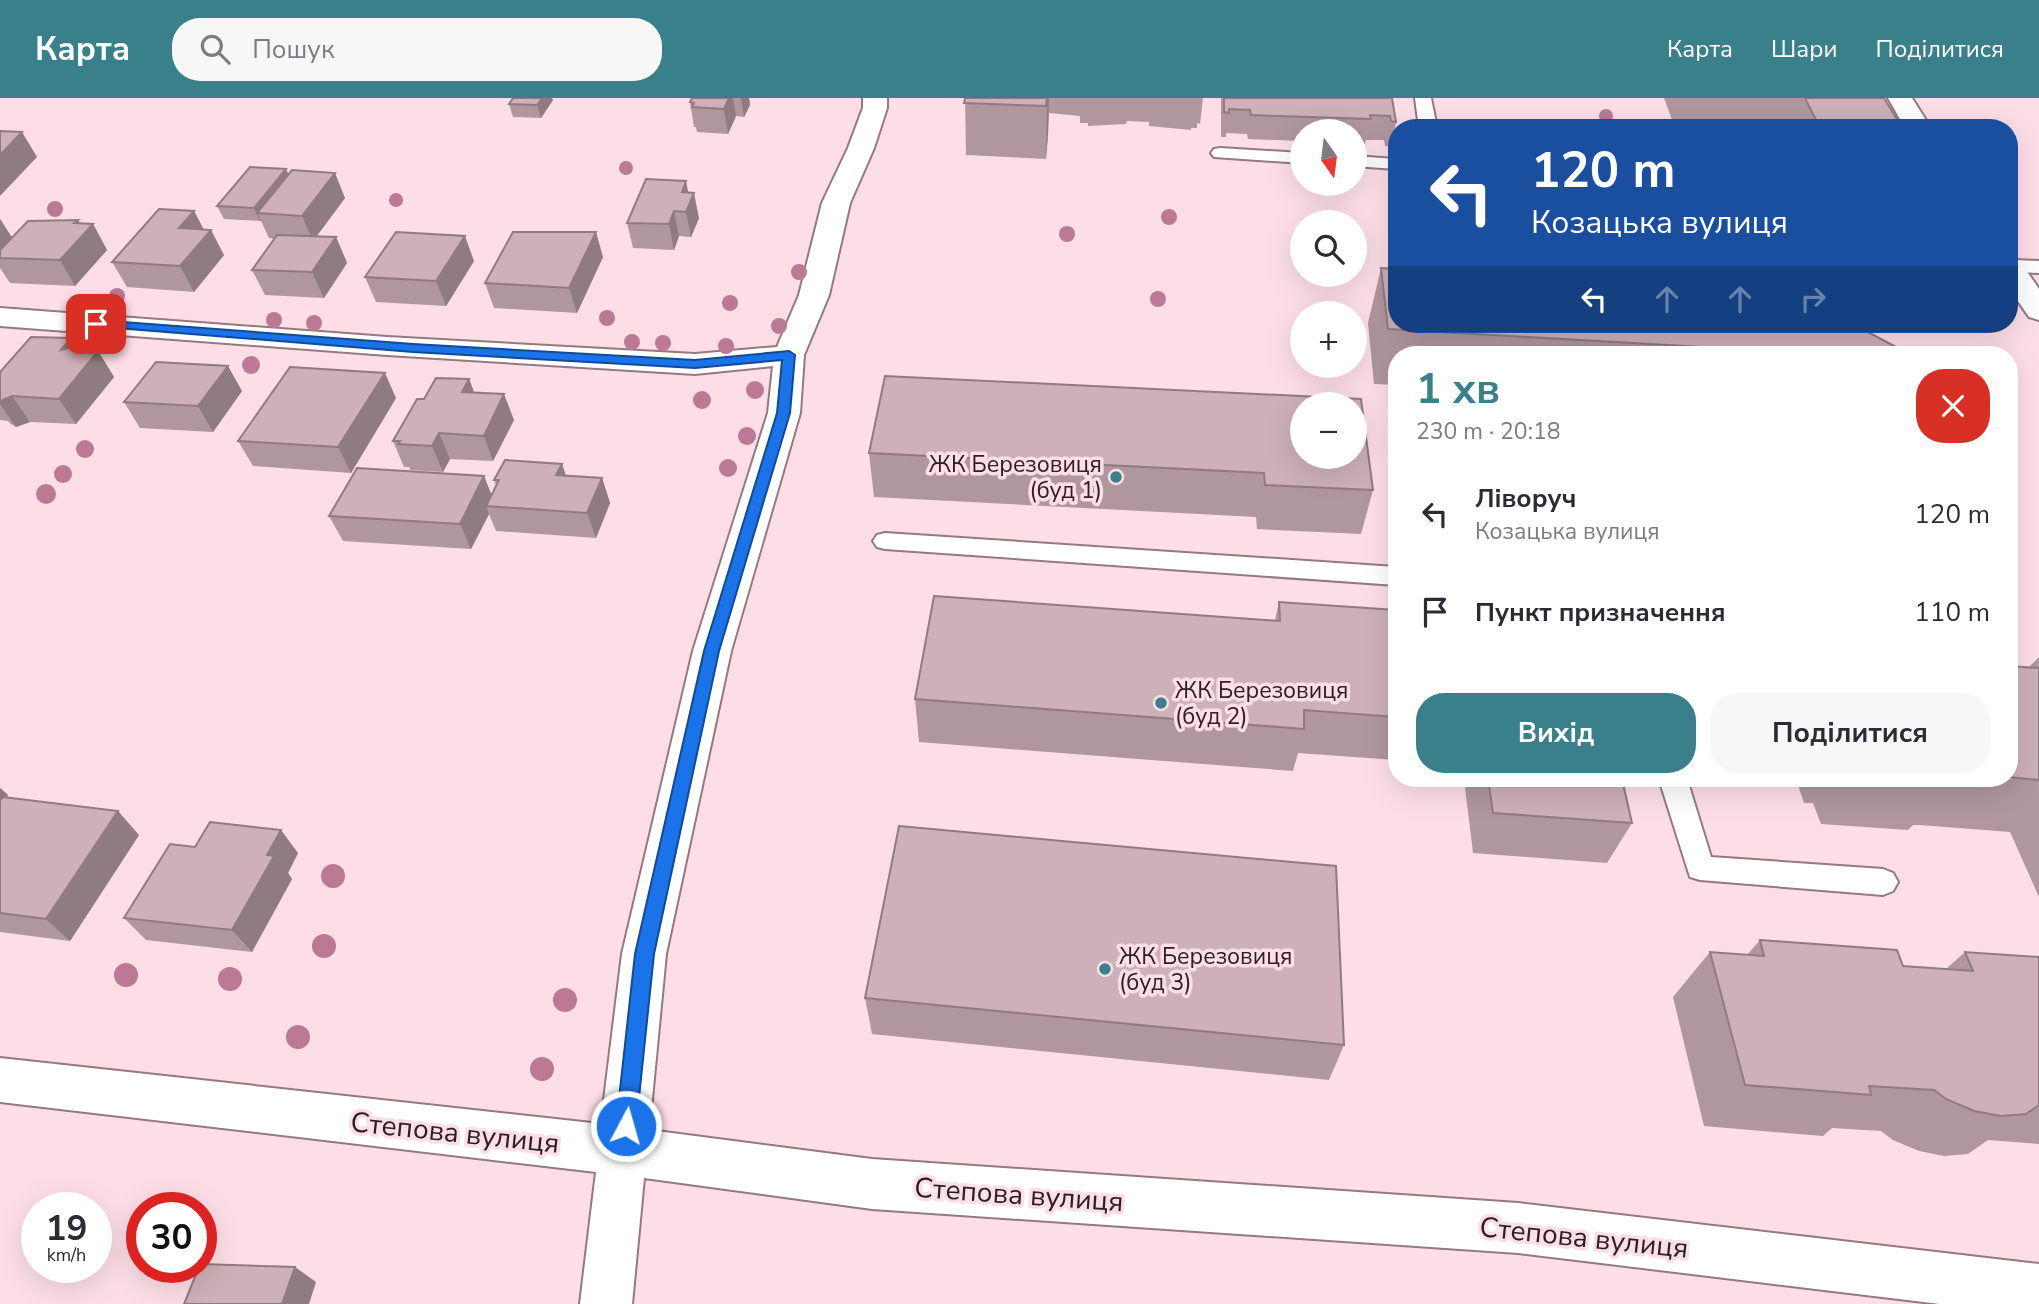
<!DOCTYPE html>
<html lang="uk">
<head>
<meta charset="utf-8">
<style>
  :root { --surface:#fff; --page:#f7f7f7; --text:#2b2b33; --muted:#7c7c81; --accent:#39808a }
  body { margin:0; font-family:"Nunito Sans",sans-serif; background:var(--page); color:var(--text); height:100vh; display:flex; flex-direction:column; font-size:26px; white-space:nowrap }
  * { box-sizing:border-box; margin:0 }
  p { font-size:23px; color:var(--muted) }
  .icon { flex:none; width:38px; height:38px; fill:none; stroke:currentColor; stroke-width:2; stroke-linecap:round; stroke-linejoin:round }
  .map { position:relative; flex:1; overflow:hidden }
  .side { position:absolute; left:1388px; top:248px; width:630px; height:441px; display:flex; flex-direction:column; background:var(--surface); border-radius:28px; box-shadow:0 7px 28px #0002 }
  .side>* { flex:none }
  .hud { position:absolute; left:1388px; top:21px; width:630px; height:214px; border-radius:28px; box-shadow:0 7px 28px #0002; background:#1a4fa0; color:#fff; overflow:hidden }
  .needle { width:46px; rotate:166deg }
  .tools { position:absolute; left:1290px; top:21px; display:grid; gap:14px }
  .tools a { display:grid; place-items:center; width:77px; height:77px; border-radius:50%; background:var(--surface); box-shadow:0 7px 28px #0002; font-size:35px }
  .speed { position:absolute; left:21px; top:1094px; display:flex; gap:14px; font-size:35px; font-weight:700; text-align:center }
  .speed>* { display:grid; place-content:center; width:91px; height:91px; border-radius:50%; background:var(--surface); box-shadow:0 7px 28px #0002; line-height:1 }
  .speed small { font-size:18px; font-weight:400 }
  .speed .limit { border:10px solid #d22; background:#fff; color:#111 }
  .pin { position:absolute; display:grid; place-items:center; width:60px; height:60px; color:#fff; margin:-30px; border-radius:14px; box-shadow:0 4px 10px #0006 }
  .me { position:absolute; width:77px; margin:-38px; rotate:6deg; stroke-linejoin:round; filter:drop-shadow(0 0 5px #0008) }
  .turn { display:flex; align-items:center; gap:24px; height:147px; padding:0 28px; font-size:32px }
  .turn .icon { width:91px; height:91px; stroke-width:2.5 }
  .turn b { display:block; font-size:49px; line-height:60px }
  .lanes { display:flex; align-items:center; height:66px; padding:0 28px; background:#0003; justify-content:center; gap:35px; direction:ltr }
  .lanes .off { opacity:.35 }
  .round { display:grid; place-items:center; flex:none; width:74px; height:74px; border-radius:28px; background:var(--page) }
  .headline { display:flex; align-items:center; justify-content:space-between; height:119px; padding:0 28px }
  h1 { font-size:42px; font-weight:700; line-height:52px; color:var(--accent) }
  .cta { display:flex; gap:14px; margin-top:auto; padding:14px 28px }
  .cta a { flex:1; height:80px; border-radius:28px; background:var(--accent); color:#fff; font-size:28px; font-weight:700; line-height:80px; text-align:center }
  .cta a+a { background:var(--page); color:var(--text) }
  ul { padding:0; list-style:none }
  li { display:flex; align-items:center; gap:21px; height:98px; padding:0 28px }
  li div { flex:1 }
  li b { display:block; font-size:26px }
  li em { font-style:normal }
  header { display:flex; align-items:center; gap:42px; box-sizing:border-box; height:98px; padding:0 35px; background:var(--accent); color:#fff }
  header strong { font-size:33px }
  nav { display:flex; gap:38px; margin-inline-start:auto; font-size:24px }
  .search { width:490px; height:63px; background:var(--page); display:flex; align-items:center; gap:18px; box-sizing:border-box; padding:0 24px; border-radius:28px; color:var(--muted); font-size:26px }
  .map>svg:first-child { display:block }
  .lines { fill:none; stroke-linecap:round; stroke-linejoin:round }
  .lane-casing { stroke:#947981; stroke-width:4 }
  .street-casing { stroke:#947981; stroke-width:4 }
  .lane { fill:#fff; fill-rule:evenodd }
  .street { fill:#fff; fill-rule:evenodd }
  .tree { fill:#bb7993 }
  .wall { fill:#b0979e }
  .shaded-wall { fill:#907b81 }
  .building { fill:#cdb0b8; stroke:#907b81; stroke-width:2; fill-rule:evenodd }
  .route { fill:#1a73e8; stroke:#114b97; stroke-width:2 }
  .poi-dot { fill:#39808a; stroke:#fddee7; stroke-width:2.5 }
  .labels { text-anchor:middle; stroke-width:7; stroke-linejoin:round; paint-order:stroke }
  .poi-label { font-size:23px; fill:#2b2024; stroke:#fddee7; text-anchor:start }
  .near-street-label { font-size:28px; fill:#2b2024; stroke:#fddee7 }
</style>
</head>
<body>
<header>
<strong>Карта</strong>
<div class="search"><svg class="icon" aria-label="search" viewBox="0 0 24 24"><circle cx="10" cy="10" r="6"/><path d="M15 15l6 6"/></svg>Пошук</div>
<nav><a>Карта</a><a>Шари</a><a>Поділитися</a></nav>
</header>
<div class="map">
<svg width="2039" height="1206" viewBox="0 0 2039 1206">
  <rect width="100%" height="100%" fill="#fddee7"/>
  <g class="lines">
    <defs>
      <g id="lane">
        <polygon points="1415,0 1431,0 1437,30 1419,30"/>
        <polygon points="1220,50 1302,55 1302,65 1214,59 1211,55 1214,51"/>
        <polygon points="1354,58 1396,61 1396,71 1354,68"/>
        <polygon points="2009,162 2039,163 2039,175 2009,174"/>
        <polygon points="885,435 1396,469 1396,487 885,451 877,449 873,443 877,437"/>
        <polygon points="1659,681 1687,681 1711,759 1883,771 1893,775 1898,784 1893,793 1883,797 1700,782 1690,779"/>
      </g>
      <g id="street">
        <polygon points="863,0 887,0 887,10 874,50 850,105 829,197 804,257 800,315 731,553 666,856 649,1032 872,1061 1518,1105 2039,1166 2039,1206 1940,1206 1518,1155 872,1111 644,1080 632,1206 580,1206 596,1074 0,1004 0,960 601,1026 622,856 693,553 768,315 773,268 695,276 387,257 0,228 0,210 387,239 695,256 777,249 799,197 822,105 848,50 863,10"/>
        <polygon points="1888,0 1912,0 1931,30 1905,30"/>
        <polygon points="2009,159 2019,162 2039,191 2039,222 2029,219 2009,190"/>
      </g>
    </defs>
    <use href="#lane" class="lane-casing"/>
    <use href="#street" class="street-casing"/>
    <use href="#lane" class="lane"/>
    <use href="#street" class="street"/>
  </g>
  <g class="tree">
    <circle cx="1606" cy="18" r="7"/>
    <circle cx="626" cy="70" r="7"/>
    <circle cx="396" cy="102" r="7"/>
    <circle cx="55" cy="111" r="8"/>
    <circle cx="1169" cy="119" r="8"/>
    <circle cx="1067" cy="136" r="8"/>
    <circle cx="799" cy="174" r="8"/>
    <circle cx="117" cy="198" r="8"/>
    <circle cx="1158" cy="201" r="8"/>
    <circle cx="730" cy="205" r="8"/>
    <circle cx="607" cy="220" r="8"/>
    <circle cx="274" cy="222" r="8"/>
    <circle cx="314" cy="225" r="8"/>
    <circle cx="779" cy="228" r="8"/>
    <circle cx="632" cy="244" r="8"/>
    <circle cx="663" cy="245" r="8"/>
    <circle cx="726" cy="248" r="8"/>
    <circle cx="251" cy="267" r="9"/>
    <circle cx="755" cy="292" r="9"/>
    <circle cx="702" cy="302" r="9"/>
    <circle cx="747" cy="338" r="9"/>
    <circle cx="85" cy="351" r="9"/>
    <circle cx="728" cy="370" r="9"/>
    <circle cx="63" cy="376" r="9"/>
    <circle cx="46" cy="396" r="10"/>
    <circle cx="333" cy="778" r="12"/>
    <circle cx="324" cy="848" r="12"/>
    <circle cx="126" cy="877" r="12"/>
    <circle cx="230" cy="881" r="12"/>
    <circle cx="565" cy="902" r="12"/>
    <circle cx="298" cy="939" r="12"/>
    <circle cx="542" cy="971" r="12"/>
  </g>
  <g class="wall">
    <polygon points="692,0 749,0 750,7 744,19 736,18 728,36 697,34 696,29 694,29 690,4"/>
    <polygon points="965,0 1203,0 1200,26 1197,25 1197,30 1191,30 1191,32 1149,28 1149,24 1127,23 1126,26 1088,28 1088,25 1080,25 1080,18 1049,15 1048,37 1046,61 966,57"/>
    <polygon points="1221,0 1392,0 1396,24 1391,48 1385,48 1384,42 1366,42 1365,46 1354,46 1354,33 1302,33 1302,43 1248,41 1247,36 1226,35 1226,39 1221,39"/>
    <polygon points="1664,0 1884,0 1901,28 1900,30 1675,30"/>
    <polygon points="553,2 541,20 513,19 509,6"/>
    <polygon points="286,71 288,77 345,100 316,139 336,139 347,165 324,200 265,197 252,172 275,141 269,140 261,123 224,121 217,108"/>
    <polygon points="689,94 699,120 691,139 679,138 674,152 633,150 627,125"/>
    <polygon points="194,113 204,132 224,157 194,194 127,189 112,164"/>
    <polygon points="0,121 12,140 78,122 80,126 93,126 107,152 75,188 10,185 0,170"/>
    <polygon points="603,159 577,215 494,210 485,185"/>
    <polygon points="474,163 446,208 376,204 365,179"/>
    <polygon points="1381,170 1911,257 1396,257 1396,287 1374,286 1368,225"/>
    <polygon points="76,248 93,253 98,253 114,279 76,326 30,324 16,329 11,326 8,323 0,322 0,274"/>
    <polygon points="885,278 1373,392 1361,436 1257,431 1256,419 874,399 869,355"/>
    <polygon points="469,281 474,294 514,322 493,363 450,361 443,374 410,372 409,369 404,369 393,343 424,301"/>
    <polygon points="242,293 213,334 140,330 124,304"/>
    <polygon points="396,300 351,375 253,368 238,343"/>
    <polygon points="562,366 566,378 602,380 610,405 596,440 496,433 489,416 471,451 343,443 329,418 492,396 496,387 494,382"/>
    <polygon points="1279,504 1396,512 1396,662 1298,655 1293,673 919,644 915,601 1275,522"/>
    <polygon points="2039,559 2039,799 2010,734 1920,727 1913,727 1908,732 1821,726 1813,705 1804,705 1796,681 2009,681 2009,568 2029,569"/>
    <polygon points="1464,681 1622,681 1632,725 1607,765 1473,755"/>
    <polygon points="0,690 8,697 6,699 139,737 70,843 0,834"/>
    <polygon points="195,749 298,755 288,775 292,781 252,854 146,842 124,820"/>
    <polygon points="1760,842 1903,868 1946,871 1965,854 2039,859 2039,1046 1988,1042 1968,1056 1944,1058 1919,1053 1893,1042 1881,1033 1832,1030 1823,1038 1704,1028 1673,899 1710,854 1747,857"/>
    <polygon points="865,900 1344,947 1329,982 872,936"/>
  </g>
  <g class="shaded-wall">
    <polygon points="542,0 552,0 553,2 541,20 537,7"/>
    <polygon points="729,0 733,0 736,18 728,36 724,11"/>
    <polygon points="741,0 749,0 750,7 744,19"/>
    <polygon points="1047,0 1049,0 1048,37 1046,61"/>
    <polygon points="22,34 37,59 0,98 0,57"/>
    <polygon points="286,71 292,84 257,115 261,123 260,123 254,110"/>
    <polygon points="335,75 345,100 313,143 302,118"/>
    <polygon points="686,83 690,103 694,95 699,120 691,139 682,94"/>
    <polygon points="194,113 207,138 211,132 224,157 194,194 180,168 179,130"/>
    <polygon points="674,113 679,138 674,152 669,126"/>
    <polygon points="0,121 13,141 0,154"/>
    <polygon points="78,122 85,134 93,126 107,152 75,188 60,162 74,125"/>
    <polygon points="596,134 603,159 577,215 569,190"/>
    <polygon points="465,138 474,163 446,208 436,183"/>
    <polygon points="336,139 347,165 324,200 312,174"/>
    <polygon points="71,240 87,266 90,249 95,257 98,253 114,279 76,326 59,301 61,252"/>
    <polygon points="228,268 242,293 213,334 198,308"/>
    <polygon points="385,275 396,300 351,375 338,349"/>
    <polygon points="469,281 479,307 462,294"/>
    <polygon points="504,296 514,322 493,363 484,338"/>
    <polygon points="12,298 30,324 16,329 0,306 0,303"/>
    <polygon points="439,335 450,361 443,374 432,348"/>
    <polygon points="562,366 570,391 556,377"/>
    <polygon points="484,378 494,403 486,408 489,416 471,451 460,426"/>
    <polygon points="602,380 610,405 596,440 587,415"/>
    <polygon points="0,690 8,697 0,708"/>
    <polygon points="118,713 139,737 70,843 46,821"/>
    <polygon points="281,732 298,755 288,775 292,781 252,854 232,832 267,757"/>
    <polygon points="295,1169 316,1184 309,1206 282,1206"/>
  </g>
  <g class="building">
    <polygon points="513,0 542,0 537,7 509,6"/>
    <polygon points="692,0 729,0 724,11 692,9 694,5 690,4"/>
    <polygon points="965,0 1047,0 1046,8 964,5"/>
    <polygon points="1224,0 1392,0 1396,24 1391,23 1390,18 1370,17 1371,21 1251,17 1250,12 1229,11 1229,15 1224,14"/>
    <polygon points="1805,0 1884,0 1901,28 1817,24"/>
    <polygon points="0,33 22,34 0,57"/>
    <polygon points="250,69 286,71 254,110 217,108"/>
    <polygon points="292,72 335,75 302,118 257,115"/>
    <polygon points="646,81 686,83 682,94 694,95 686,114 674,113 669,126 627,125"/>
    <polygon points="159,111 194,113 179,130 211,132 180,168 112,164"/>
    <polygon points="78,122 74,125 93,126 60,162 0,160 0,152 28,123"/>
    <polygon points="396,134 465,138 436,183 365,179"/>
    <polygon points="513,134 596,134 569,190 485,185"/>
    <polygon points="277,137 336,139 312,174 252,172"/>
    <polygon points="1381,170 1396,171 1396,226 1853,226 1911,257 1807,257 1806,255 1388,231"/>
    <polygon points="31,239 71,240 61,252 84,246 90,249 89,253 98,253 59,301 12,298 0,303 0,274"/>
    <polygon points="156,264 228,268 198,308 124,304"/>
    <polygon points="290,269 385,275 338,349 238,343"/>
    <path d="M 885,278 L 1361,301 L 1373,392 L 1265,387 L 1264,375 L 869,355 ZM 1302,306 L 1354,306 L 1354,359 L 1302,359 Z"/>
    <polygon points="436,280 469,281 462,294 504,296 484,338 439,335 432,348 398,346 400,343 393,343 417,301 424,301"/>
    <polygon points="505,362 562,366 556,377 602,380 587,415 486,408 499,382 494,382"/>
    <polygon points="357,370 484,378 460,426 329,418"/>
    <polygon points="934,498 1280,523 1279,504 1396,512 1396,619 1304,612 1304,631 915,601"/>
    <polygon points="2009,568 2039,570 2039,682 2009,679"/>
    <polygon points="1488,681 1622,681 1632,725 1493,715"/>
    <polygon points="3,699 118,713 46,821 0,815 0,702"/>
    <polygon points="210,724 281,732 267,757 274,758 232,832 124,820 170,746 195,749"/>
    <polygon points="899,728 1336,768 1344,947 865,900"/>
    <polygon points="1760,842 1897,852 1903,868 1973,873 1965,854 2039,859 2039,1007 2026,1016 2001,1018 1974,1013 1946,1001 1934,992 1869,988 1871,997 1745,987 1710,854 1764,858"/>
    <polygon points="201,1166 295,1169 282,1206 184,1206 199,1169 201,1169"/>
  </g>
  <polygon class="route" points="96,222 413,246 695,262 789,253 795,257 790,315 719,553 654,856 636,1028 633,1035 626,1038 619,1035 616,1028 635,856 704,553 777,315 782,262 695,270 413,254 92,228 92,223"/>
  <g class="poi-dot">
    <circle cx="1116" cy="379" r="7"/>
    <circle cx="1161" cy="605" r="7"/>
    <circle cx="1105" cy="871" r="7"/>
  </g>
  <g class="labels">
    <g class="poi-label">
      <text x="1102" y="374" text-anchor="end">ЖК Березовиця<tspan x="1102" dy="26">(буд 1)</tspan></text>
      <text x="1175" y="600">ЖК Березовиця<tspan x="1175" dy="26">(буд 2)</tspan></text>
      <text x="1119" y="866">ЖК Березовиця<tspan x="1119" dy="26">(буд 3)</tspan></text>
    </g>
    <g class="near-street-label">
      <text transform="translate(455 1034) rotate(6)" y="10">Степова вулиця</text>
      <text transform="translate(1019 1096) rotate(4)" y="10">Степова вулиця</text>
      <text transform="translate(1584 1139) rotate(6)" y="10">Степова вулиця</text>
    </g>
  </g>
</svg>
<div class="tools">
<a><svg class="needle" viewBox="-14 -14 28 28"><path d="M0-13l5 13h-10z" fill="#e53935"/><path d="M0 13l5-13h-10z" fill="#7c7c81"/></svg></a>
<a><svg class="icon" aria-label="search" viewBox="0 0 24 24"><circle cx="10" cy="10" r="6"/><path d="M15 15l6 6"/></svg></a>
<a>+</a>
<a>−</a>
</div>
<div class="speed"><div>19<small>km/h</small></div><div class="limit">30</div></div>
<div class="pin" style="left:96px;top:226px;background:#d93025"><svg class="icon" aria-label="arrive" viewBox="0 0 24 24"><path d="M6 21V4h12l-3 4 3 4H6"/></svg></div>
<svg class="me" style="left:626px;top:1028px" viewBox="-20 -20 40 40"><circle r="17" fill="#1a73e8" stroke="#fff" stroke-width="3"/><path d="M0-11L8 9 0 5-8 9z" fill="#fff"/></svg>
<div class="hud">
<div class="turn"><svg class="icon" aria-label="left" viewBox="0 0 24 24"><path d="M17 20v-9H6M10 6l-5 5 5 5"/></svg><div><b>120 m</b>Козацька вулиця</div></div>
<div class="lanes"><svg class="icon" aria-label="left" viewBox="0 0 24 24"><path d="M17 20v-9H6M10 6l-5 5 5 5"/></svg><svg class="icon off" aria-label="ahead" viewBox="0 0 24 24"><path d="M12 20V5M6 11l6-6 6 6"/></svg><svg class="icon off" aria-label="ahead" viewBox="0 0 24 24"><path d="M12 20V5M6 11l6-6 6 6"/></svg><svg class="icon off" aria-label="right" viewBox="0 0 24 24"><path d="M7 20v-9h11M14 6l5 5-5 5"/></svg></div>
</div>
<section class="side">
<div class="headline"><div><h1>1 хв</h1><p>230 m · 20:18</p></div><a class="round" style="background:#d93025;color:#fff"><svg class="icon" aria-label="close" viewBox="0 0 24 24"><path d="M6 6l12 12M18 6L6 18"/></svg></a></div>
<ul>
<li><svg class="icon" aria-label="left" viewBox="0 0 24 24"><path d="M17 20v-9H6M10 6l-5 5 5 5"/></svg><div><b>Ліворуч</b><p>Козацька вулиця</p></div><em>120 m</em></li>
<li><svg class="icon" aria-label="arrive" viewBox="0 0 24 24"><path d="M6 21V4h12l-3 4 3 4H6"/></svg><div><b>Пункт призначення</b></div><em>110 m</em></li>
</ul>
<div class="cta"><a>Вихід</a><a>Поділитися</a></div>
</section>
</div>
</body>
</html>
